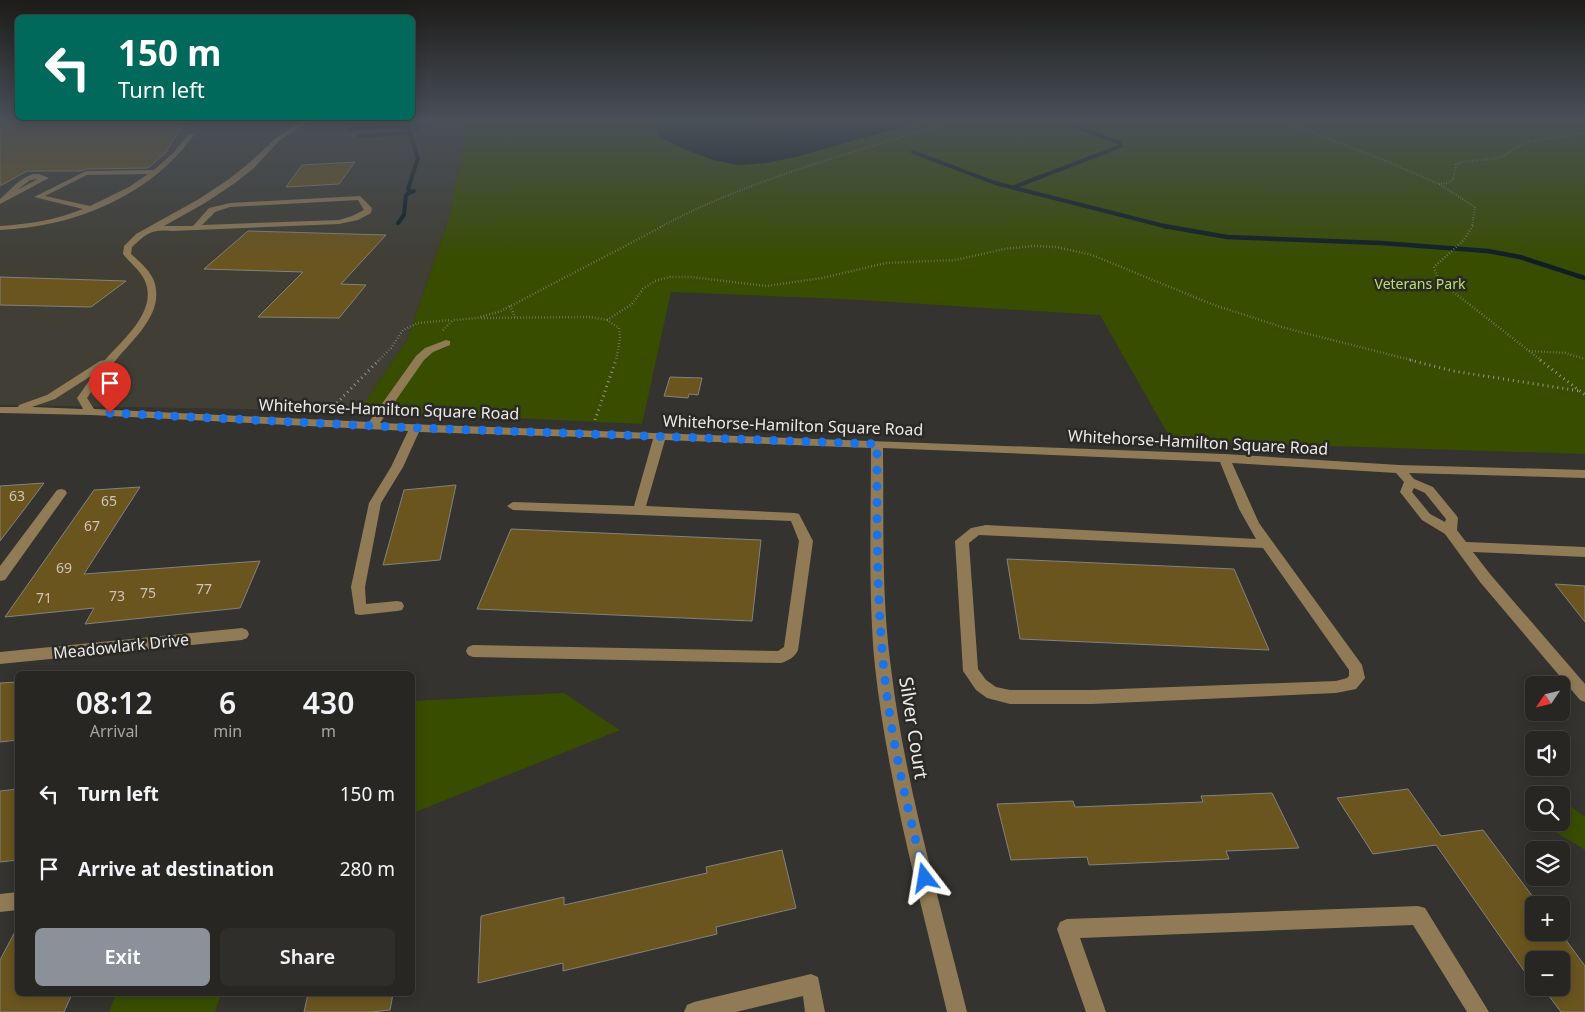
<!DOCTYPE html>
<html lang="en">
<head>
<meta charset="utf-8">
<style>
  :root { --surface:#272623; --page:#2f2e2b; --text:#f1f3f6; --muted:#a4a5a6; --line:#434341; --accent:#8c9099 }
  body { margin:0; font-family:"Noto Sans",sans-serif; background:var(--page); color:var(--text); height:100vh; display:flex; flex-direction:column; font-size:19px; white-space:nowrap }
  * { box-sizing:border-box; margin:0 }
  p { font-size:16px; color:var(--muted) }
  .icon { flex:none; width:28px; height:28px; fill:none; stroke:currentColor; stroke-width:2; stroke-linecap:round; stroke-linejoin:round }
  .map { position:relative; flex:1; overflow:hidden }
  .side { position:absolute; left:15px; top:671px; width:400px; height:325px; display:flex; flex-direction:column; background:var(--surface); border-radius:8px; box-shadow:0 2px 12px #0003,0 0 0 1px var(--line) }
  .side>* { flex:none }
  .hud { position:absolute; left:15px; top:15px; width:400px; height:105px; border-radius:8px; box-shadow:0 2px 12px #0003,0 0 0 1px var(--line); background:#00695c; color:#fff; overflow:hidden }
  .needle { width:32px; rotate:235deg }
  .fabs { position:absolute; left:1525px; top:676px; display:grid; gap:10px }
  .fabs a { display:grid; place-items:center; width:45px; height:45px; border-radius:8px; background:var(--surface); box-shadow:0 2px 12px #0003,0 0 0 1px var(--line); font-size:25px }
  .pin { position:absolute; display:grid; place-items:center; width:42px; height:42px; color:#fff; margin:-51px -21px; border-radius:50% 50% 50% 0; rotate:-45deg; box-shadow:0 0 5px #0007 }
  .pin .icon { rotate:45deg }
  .me { position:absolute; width:55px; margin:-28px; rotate:346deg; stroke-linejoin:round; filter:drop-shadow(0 0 4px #0008) }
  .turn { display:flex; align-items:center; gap:18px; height:105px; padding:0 20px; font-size:22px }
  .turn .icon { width:65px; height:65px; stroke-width:2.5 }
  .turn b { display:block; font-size:35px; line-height:42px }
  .eta { display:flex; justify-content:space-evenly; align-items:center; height:85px; text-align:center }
  .eta b { font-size:30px; font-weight:600; line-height:35px }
  .action { display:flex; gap:10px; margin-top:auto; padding:10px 20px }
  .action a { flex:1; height:58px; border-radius:8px; background:var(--accent); color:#fff; font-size:20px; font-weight:600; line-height:58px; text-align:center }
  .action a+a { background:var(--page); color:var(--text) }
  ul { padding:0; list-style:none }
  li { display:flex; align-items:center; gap:15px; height:75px; padding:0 20px }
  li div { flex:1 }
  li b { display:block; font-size:19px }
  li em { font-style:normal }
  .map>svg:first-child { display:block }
  .built { fill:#403e35 }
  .green { fill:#384d00 }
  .water { fill:#0f1e26 }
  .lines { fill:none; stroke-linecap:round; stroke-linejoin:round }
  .stream-far1 { stroke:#0f1e26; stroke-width:4 }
  .stream { stroke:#0f1e26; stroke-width:4.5 }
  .building { fill:#6a551f; stroke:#84827e }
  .path-far2 { stroke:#959491; stroke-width:2; stroke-dasharray:0.5 2; stroke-linecap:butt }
  .path-far1 { stroke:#959491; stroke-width:2.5; stroke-dasharray:0.5 2.5; stroke-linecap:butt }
  .path { stroke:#959491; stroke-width:3; stroke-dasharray:1 4; stroke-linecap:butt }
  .minor { fill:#917b57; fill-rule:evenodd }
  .route { stroke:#1a73e8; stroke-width:9; stroke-dasharray:0 16.2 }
  .labels { text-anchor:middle; stroke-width:5; stroke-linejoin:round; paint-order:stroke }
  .far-park-label { font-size:14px; fill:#b8e266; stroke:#2a2926 }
  .number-label { font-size:14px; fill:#ccc6b6 }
  .street-label { font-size:16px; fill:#ecebe9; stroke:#2a2926 }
  .near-street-label { font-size:19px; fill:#ecebe9; stroke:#2a2926 }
</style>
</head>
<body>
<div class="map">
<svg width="1585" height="1012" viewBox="0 0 1585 1012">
  <rect width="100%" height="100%" fill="#34332f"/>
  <polygon class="built" points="0,119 463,119 463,144 449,218 408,338 359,411 0,405"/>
  <g class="green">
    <polygon points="463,119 1585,119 1585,454 1172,441 1100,315 844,299 671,292 642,424 359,411 408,338 449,218 463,144"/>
    <polygon points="564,693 620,730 413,813 413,701"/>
    <polygon points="1568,804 1585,817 1585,850 1549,828 1553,823 1561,822 1561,813"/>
    <polygon points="116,994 221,994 215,1012 109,1012"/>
  </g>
  <polygon class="water" points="660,119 931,119 795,157 766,163 738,165 713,160 681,148 660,137 653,127"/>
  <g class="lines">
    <g class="stream-far1">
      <polyline points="405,119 418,158 408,189 411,192 414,191"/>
      <polyline points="349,129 407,127"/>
      <polyline points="359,136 409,133 437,119"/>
      <polyline points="913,152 995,183 1168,227"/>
      <polyline points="1014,187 1121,146 1119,143 1070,124"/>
      <polyline points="398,223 404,215 406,195 411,192"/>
    </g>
    <polyline class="stream" points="1164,226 1227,237 1381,243 1488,251 1520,257 1585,278"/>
  </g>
  <g class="building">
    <polygon points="28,119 186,119 166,152 148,168 86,169 81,171 27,171 0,186 0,122 23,122"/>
    <polygon points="355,162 339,184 286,187 302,165"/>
    <polygon points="248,231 386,235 341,284 366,285 339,318 258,317 303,272 204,269"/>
    <polygon points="0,277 126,281 91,307 0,305"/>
    <polygon points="670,377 702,378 698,395 689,394 688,398 664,396"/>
    <polygon points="44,483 26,507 0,541 0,486"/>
    <polygon points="456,485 440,560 383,565 404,490"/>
    <polygon points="140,487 84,574 260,561 240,608 85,624 94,608 5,617 94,490"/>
    <polygon points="511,529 761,540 752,621 477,609"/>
    <polygon points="1007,559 1234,569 1269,650 1020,639"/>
    <polygon points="1555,584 1585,586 1585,622"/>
    <polygon points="18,682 18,740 0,742 0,683"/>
    <polygon points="18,789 18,860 0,862 0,791"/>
    <polygon points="1408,789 1441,836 1483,830 1539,905 1534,905 1534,932 1560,932 1585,966 1585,1012 1561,1012 1543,988 1561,988 1561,960 1534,960 1534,985 1436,845 1373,854 1337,798"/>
    <polygon points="1272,793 1299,848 1226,851 1229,859 1089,865 1087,857 1011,860 997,804 1073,801 1075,807 1203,802 1201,796"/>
    <polygon points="782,850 796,908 716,927 717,934 563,971 563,963 478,983 481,916 564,897 564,905 707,873 706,867"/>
    <polygon points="18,926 18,994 72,994 64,1012 0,1012 0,960"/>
    <polygon points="308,994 393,994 390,1010 372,1012 304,1012"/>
  </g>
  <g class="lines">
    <g class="path-far2">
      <polyline points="1277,119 1381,159 1439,184 1475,207 1472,227"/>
      <polyline points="1439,184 1448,183 1453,180 1456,165 1461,162 1499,158 1527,142 1585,133"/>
      <path d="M 660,227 C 754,177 860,151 960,119"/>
    </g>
    <g class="path-far1">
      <polyline points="1473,226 1462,242 1434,267 1438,280 1542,361"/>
      <polyline points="510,306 516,319"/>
      <polyline points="481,318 590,317 607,320 619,328 620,338 616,361"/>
      <polyline points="607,320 632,304 643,289 655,281 670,277 692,277 766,286 822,278 886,263 956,260 1004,249 1033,246 1056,247 1092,255 1214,305 1285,328 1415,361"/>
      <polyline points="443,330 453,320 477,318 501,311 663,226"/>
      <polyline points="1529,351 1565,353 1585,359"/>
      <polyline points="378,361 391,348 403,330 418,323 451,320"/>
    </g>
    <g class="path">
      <polyline points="1410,360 1453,371 1580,391"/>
      <polyline points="1540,360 1585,395"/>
      <polyline points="329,408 332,408 379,360"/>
      <polyline points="595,420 616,360"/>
    </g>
    <g class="minor">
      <path d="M 305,119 L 313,119 L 280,140 L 254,168 L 235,183 L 205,203 L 164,226 L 193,226 L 209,208 L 230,203 L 360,196 L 372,208 L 371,213 L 358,220 L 339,224 L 172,231 C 152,229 147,233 132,247 L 131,254 C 140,262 152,272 155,284 C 163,315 133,339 116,360 C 105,372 96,385 87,398 L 94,409 L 369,422 L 416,356 L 425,348 L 446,340 L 450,341 L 450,345 L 433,352 L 424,360 L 380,423 L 1224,454 L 1399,465 L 1585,470 L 1585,478 L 1409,473 L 1414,479 L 1433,487 L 1456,515 L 1458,518 L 1457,530 L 1466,542 L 1585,547 L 1585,557 L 1473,552 L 1490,574 L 1585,684 L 1585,702 L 1580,700 L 1480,582 L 1445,534 L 1422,520 L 1400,492 L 1404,482 L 1396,473 L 1232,463 L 1259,523 L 1362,665 L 1365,678 L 1356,689 L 1336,693 L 1092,704 L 1010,704 L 987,698 L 976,690 L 963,671 L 955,541 L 971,528 L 986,525 L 1256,539 L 1239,509 L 1220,462 L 883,448 C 884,521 881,595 891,668 C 905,785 939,898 967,1012 L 947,1012 C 920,898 888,784 875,667 C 868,595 871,521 871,448 L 665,440 L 646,506 L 795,513 L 799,514 L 813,541 L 798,650 C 795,657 788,661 781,663 L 473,657 L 468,655 L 466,651 L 468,647 L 473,645 L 778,651 L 784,647 L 799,541 L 791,521 L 513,510 L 507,506 L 513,502 L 634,506 L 653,439 L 419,432 L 403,467 L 381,503 L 365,587 L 366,604 L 397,601 L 402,602 L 404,606 L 402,610 L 397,611 L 360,615 L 355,614 L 351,587 L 369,503 L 391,467 L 408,431 L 91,415 L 0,413 L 0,407 L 18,407 L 19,405 L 47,395 L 100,361 L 105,360 C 122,340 158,312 145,281 C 140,270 130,263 123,254 L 124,246 L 136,234 L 199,199 L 229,179 L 248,164 L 276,138 ZM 358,200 L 364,210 L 352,216 L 339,220 L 202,225 L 215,212 L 230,207 ZM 94,374 L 77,398 L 83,409 L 32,407 L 55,399 ZM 1414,488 L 1425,493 L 1446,519 L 1445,522 L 1430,514 L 1412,492 ZM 979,535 L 1263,548 L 1349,670 L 1349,676 L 1347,678 L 1336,681 L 1092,690 L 1010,690 L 996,687 L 986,680 L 978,669 L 969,543 Z"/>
      <path d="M 189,134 L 194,135 C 150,196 74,227 0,230 L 0,226 C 29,224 56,220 83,209 L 34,197 L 86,171 L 154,170 L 173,153 ZM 148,174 L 129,187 L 90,206 L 45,196 L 87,175 Z"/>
      <path d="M 33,174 L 39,174 L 49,178 L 0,204 L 0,199 C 11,190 18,179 33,174 ZM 38,179 L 17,190 L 30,180 Z"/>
      <polygon points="61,489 65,490 67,493 65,496 5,580 0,581 0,566 57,490"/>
      <polygon points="242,628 247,630 249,634 247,638 242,640 0,664 0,652"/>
      <polygon points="18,892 18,910 0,912 0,894"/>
      <polygon points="1418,906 1425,908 1489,1012 1467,1012 1413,925 1080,938 1106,1012 1086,1012 1057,929 1060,922 1067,919"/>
      <polygon points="811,974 818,977 825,1012 805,1012 803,996 736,1012 684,1012 687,1005 694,1002"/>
    </g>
  </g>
  <linearGradient id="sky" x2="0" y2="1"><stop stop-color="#1d1c1a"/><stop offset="0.46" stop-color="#4a5058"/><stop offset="1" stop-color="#4a5058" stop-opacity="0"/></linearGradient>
  <rect width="1585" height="261" fill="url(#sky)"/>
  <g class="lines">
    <path class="route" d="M 110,413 L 416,428 L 877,444 C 877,528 876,613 887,696 C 895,757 910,818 925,878"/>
  </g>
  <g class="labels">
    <g class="far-park-label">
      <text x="1420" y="289">Veterans Park</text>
    </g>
    <g class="number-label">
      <text x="17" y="501">63</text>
      <text x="109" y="506">65</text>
      <text x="92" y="531">67</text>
      <text x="64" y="573">69</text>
      <text x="204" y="594">77</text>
      <text x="148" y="598">75</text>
      <text x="117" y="601">73</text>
      <text x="44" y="603">71</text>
    </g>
    <g class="street-label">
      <text transform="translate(389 409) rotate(2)" y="6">Whitehorse-Hamilton Square Road</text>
      <text transform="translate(793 425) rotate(2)" y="6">Whitehorse-Hamilton Square Road</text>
      <text transform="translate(1198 442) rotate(3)" y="6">Whitehorse-Hamilton Square Road</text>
      <text transform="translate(121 646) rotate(-6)" y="6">Meadowlark Drive</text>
    </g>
    <g class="near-street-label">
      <text transform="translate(914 728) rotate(81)" y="7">Silver Court</text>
    </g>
  </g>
</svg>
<div class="fabs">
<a><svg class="needle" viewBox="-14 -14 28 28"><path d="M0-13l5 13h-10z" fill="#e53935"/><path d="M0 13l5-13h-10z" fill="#a4a5a6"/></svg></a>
<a><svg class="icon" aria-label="sound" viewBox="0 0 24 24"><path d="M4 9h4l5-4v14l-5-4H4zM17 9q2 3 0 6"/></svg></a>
<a><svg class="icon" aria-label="search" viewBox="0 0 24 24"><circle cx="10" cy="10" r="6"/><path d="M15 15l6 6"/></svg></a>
<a><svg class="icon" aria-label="layers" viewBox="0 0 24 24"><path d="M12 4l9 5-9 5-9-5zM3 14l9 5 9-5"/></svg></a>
<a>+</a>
<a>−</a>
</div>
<div class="pin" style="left:110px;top:413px;background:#d93025"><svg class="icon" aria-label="arrive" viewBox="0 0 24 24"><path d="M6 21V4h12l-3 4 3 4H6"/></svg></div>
<svg class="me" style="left:925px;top:878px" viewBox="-20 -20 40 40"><path d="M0-17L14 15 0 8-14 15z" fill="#1a73e8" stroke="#fff" stroke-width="4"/></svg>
<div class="hud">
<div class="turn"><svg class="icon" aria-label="left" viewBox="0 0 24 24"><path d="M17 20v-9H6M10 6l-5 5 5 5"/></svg><div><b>150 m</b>Turn left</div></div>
</div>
<section class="side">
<div class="eta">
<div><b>08:12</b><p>Arrival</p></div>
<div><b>6</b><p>min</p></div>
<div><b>430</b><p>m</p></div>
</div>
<ul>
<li><svg class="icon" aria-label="left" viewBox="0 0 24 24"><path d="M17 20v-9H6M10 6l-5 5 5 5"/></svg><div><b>Turn left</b></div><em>150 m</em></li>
<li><svg class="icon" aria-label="arrive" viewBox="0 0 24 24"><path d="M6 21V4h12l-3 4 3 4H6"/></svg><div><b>Arrive at destination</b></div><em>280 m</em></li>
</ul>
<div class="action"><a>Exit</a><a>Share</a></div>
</section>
</div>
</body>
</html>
